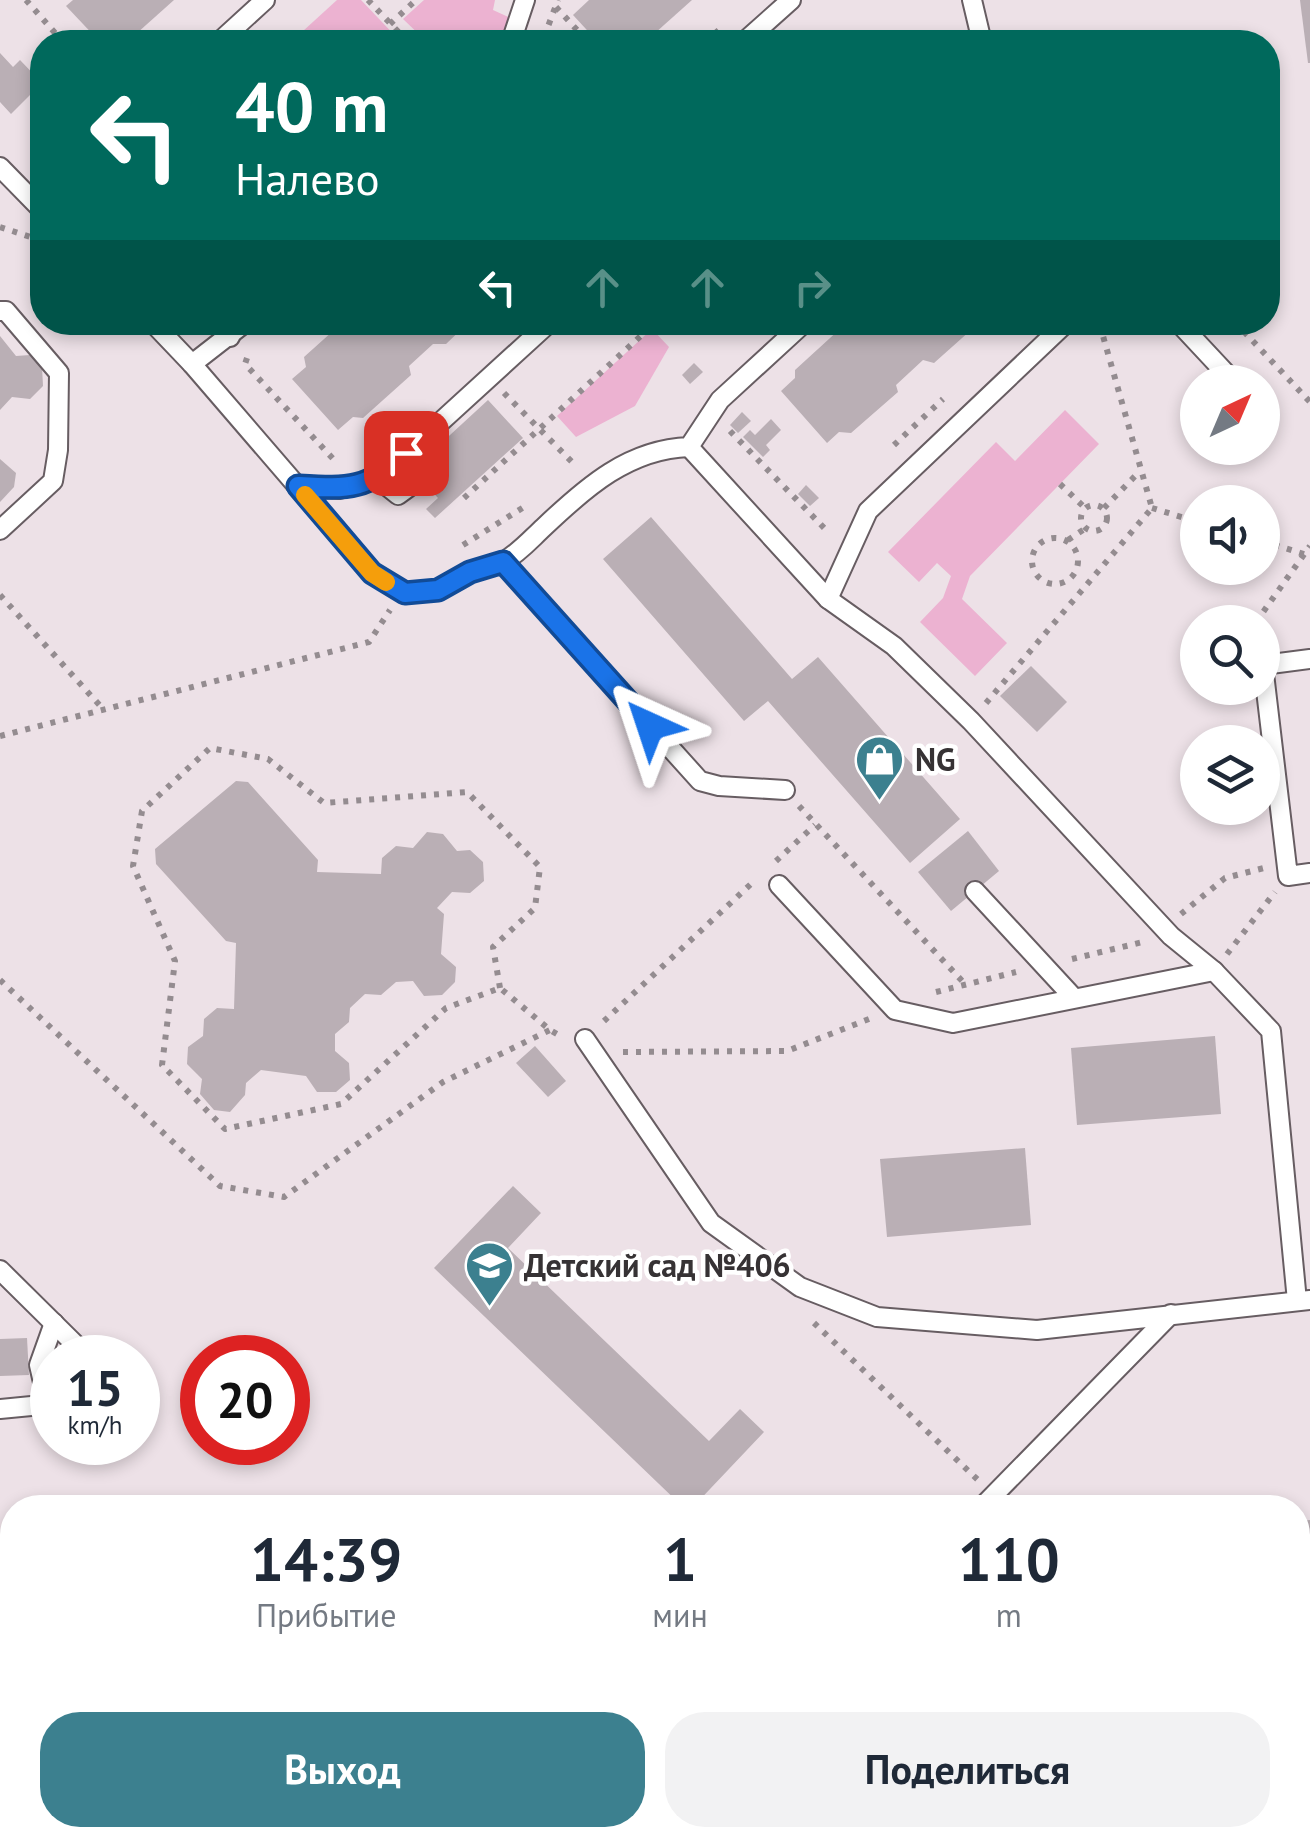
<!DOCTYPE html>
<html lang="ru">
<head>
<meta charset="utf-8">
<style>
  :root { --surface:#fff; --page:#f2f2f3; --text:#1f2937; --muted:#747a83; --accent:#3c808f }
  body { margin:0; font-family:"PT Sans",sans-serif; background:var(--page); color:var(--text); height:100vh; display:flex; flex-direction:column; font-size:38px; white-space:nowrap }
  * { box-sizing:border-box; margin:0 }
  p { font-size:32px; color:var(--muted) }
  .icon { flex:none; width:55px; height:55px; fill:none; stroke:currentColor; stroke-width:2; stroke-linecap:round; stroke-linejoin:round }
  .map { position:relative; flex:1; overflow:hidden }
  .sheet { position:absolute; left:0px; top:1495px; width:1310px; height:352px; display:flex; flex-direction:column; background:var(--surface); border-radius:40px 40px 0 0; box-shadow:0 5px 15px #0003 }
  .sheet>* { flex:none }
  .banner { position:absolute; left:30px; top:30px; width:1250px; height:305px; border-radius:40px; box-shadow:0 5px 15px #0003; background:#00695c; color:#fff; overflow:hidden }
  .needle { width:65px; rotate:44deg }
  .tools { position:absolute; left:1180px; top:365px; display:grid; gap:20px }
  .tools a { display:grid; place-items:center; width:100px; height:100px; border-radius:50%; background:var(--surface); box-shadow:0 5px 15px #0003; font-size:50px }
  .speed { position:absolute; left:30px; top:1335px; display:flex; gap:20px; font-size:50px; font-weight:700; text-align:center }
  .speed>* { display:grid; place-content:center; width:130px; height:130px; border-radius:50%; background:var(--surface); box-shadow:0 5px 15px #0003; line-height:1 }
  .speed small { font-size:25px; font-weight:400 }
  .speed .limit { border:15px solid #d22; background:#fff; color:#111 }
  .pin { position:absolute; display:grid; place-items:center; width:85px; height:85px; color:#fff; margin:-42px; border-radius:20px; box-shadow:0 5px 15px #0006 }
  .me { position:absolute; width:110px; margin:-55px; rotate:318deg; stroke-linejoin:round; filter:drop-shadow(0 0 8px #0008) }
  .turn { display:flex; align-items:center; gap:35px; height:210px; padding:0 40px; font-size:45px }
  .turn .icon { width:130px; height:130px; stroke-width:2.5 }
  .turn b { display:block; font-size:70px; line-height:85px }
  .lanes { display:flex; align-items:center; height:95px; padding:0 40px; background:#0003; justify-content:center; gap:50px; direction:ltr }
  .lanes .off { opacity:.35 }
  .eta { display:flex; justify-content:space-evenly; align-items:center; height:170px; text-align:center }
  .eta b { font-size:60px; font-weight:700; line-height:70px }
  .button { display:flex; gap:20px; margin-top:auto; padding:20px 40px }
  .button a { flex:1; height:115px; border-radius:40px; background:var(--accent); color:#fff; font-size:40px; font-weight:700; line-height:115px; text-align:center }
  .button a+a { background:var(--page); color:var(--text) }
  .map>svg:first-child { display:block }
  .green { fill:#ecb2d1 }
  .building { fill:#baafb5 }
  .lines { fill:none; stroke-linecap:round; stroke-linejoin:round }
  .lane-casing { stroke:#675d62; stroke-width:22 }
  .path { stroke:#948c90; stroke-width:6; stroke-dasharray:5 8; stroke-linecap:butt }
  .lane { stroke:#fff; stroke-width:18 }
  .route-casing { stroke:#114b97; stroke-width:25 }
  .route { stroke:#1a73e8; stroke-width:18 }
  .slow { stroke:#f59e0b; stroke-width:18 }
  .labels { text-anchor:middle; stroke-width:9; stroke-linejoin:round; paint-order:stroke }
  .poi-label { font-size:32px; font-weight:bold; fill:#363234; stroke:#fff; text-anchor:start }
</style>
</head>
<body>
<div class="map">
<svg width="1310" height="1846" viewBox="0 0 1310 1846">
  <rect width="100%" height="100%" fill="#ede1e7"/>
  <g class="green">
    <polygon points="337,0 361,0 401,42 291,42"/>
    <polygon points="424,0 495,0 493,10 513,19 508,34 500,37 485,34 483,42 427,42 403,19"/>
    <polygon points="652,329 669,347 635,406 576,437 557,416"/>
    <polygon points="1065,410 1099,444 970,576 962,599 1007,643 975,676 920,622 943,598 951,576 937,563 919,582 888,552 996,442 1015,461"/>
    <polygon points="1061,1835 1124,1835 1114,1846 1051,1846"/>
  </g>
  <g class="building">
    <polygon points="73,0 174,0 127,42 100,42 66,6"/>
    <polygon points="589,0 692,0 645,42 598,42 573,15"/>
    <polygon points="1300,0 1310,0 1310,63 1308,63"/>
    <polygon points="0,53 13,67 20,60 42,83 11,114 0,102"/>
    <polygon points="343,322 469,322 446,344 433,344 409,366 411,375 363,418 353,417 338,430 292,379 306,367 304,357"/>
    <polygon points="862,322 980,322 934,363 923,360 896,385 898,392 851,433 839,432 827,443 781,391 795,378 795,370 841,328 853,331"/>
    <polygon points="0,336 16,356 30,355 42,367 43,386 30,399 12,397 0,410"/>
    <polygon points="694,363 703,372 690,384 682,375"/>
    <polygon points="488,400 523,438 435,518 426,509 438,498 412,470"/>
    <polygon points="742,412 751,421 738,433 730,425"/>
    <polygon points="771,419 781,430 766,445 770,450 763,457 743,437 750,430 755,435"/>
    <polygon points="0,459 16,473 14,487 0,502"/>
    <polygon points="806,485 819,498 810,506 798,494"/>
    <polygon points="651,517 792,679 818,657 960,819 910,863 768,701 744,721 603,559"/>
    <polygon points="1031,666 1067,702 1037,732 1000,696"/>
    <polygon points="236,781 248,782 318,860 317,872 381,874 382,858 396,846 413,848 427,832 443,834 457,851 470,850 483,862 484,881 470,893 452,892 437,908 444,914 441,954 456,967 455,982 442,995 424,996 413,981 396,982 381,995 365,994 350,1008 349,1022 335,1034 335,1051 349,1063 350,1080 336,1092 317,1092 306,1076 261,1070 246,1083 245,1095 230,1112 214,1110 200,1094 202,1079 187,1064 188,1047 203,1036 204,1019 217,1008 234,1009 236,943 226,941 156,864 155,849"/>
    <polygon points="968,831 999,871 951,911 918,872"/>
    <polygon points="1215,1036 1221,1114 1077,1125 1071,1048"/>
    <polygon points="535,1046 566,1081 548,1097 516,1063"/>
    <polygon points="1025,1148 1031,1225 887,1237 880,1159"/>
    <polygon points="513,1186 541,1213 508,1248 709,1441 740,1409 764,1432 692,1508 684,1508 434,1268"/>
    <polygon points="27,1338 29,1375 0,1376 0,1339"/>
    <polygon points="1310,1520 1310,1637 1298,1645 1298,1521"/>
    <polygon points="1298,1682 1310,1694 1310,1786 1298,1773"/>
    <polygon points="330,1835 377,1835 366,1846 341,1846"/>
  </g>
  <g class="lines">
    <defs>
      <g id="lane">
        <polyline points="972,0 982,42"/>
        <polyline points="219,42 265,0"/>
        <polyline points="511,42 525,0"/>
        <polyline points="744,42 791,0"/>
        <polyline points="0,167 42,210"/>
        <polyline points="0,311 6,311 59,373 58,450 53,481 0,530"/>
        <polyline points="152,322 192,364 372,573 405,593 437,590 470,572 503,562"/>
        <polyline points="215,322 230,337"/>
        <polyline points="1178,322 1234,382"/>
        <polyline points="192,364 246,322"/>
        <polyline points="1262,412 1267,417"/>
        <polyline points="689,447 828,599 894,646 971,721 1171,936 1214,971 1271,1031 1297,1301"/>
        <polyline points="378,479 398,495 420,479"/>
        <polyline points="298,487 339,489 378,479 550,322"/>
        <polyline points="828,599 868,511 1067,322"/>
        <polyline points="1310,659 1263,665 1288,876 1310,873"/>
        <path d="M 785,790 L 719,786 L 700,781 L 503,562 C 520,552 530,540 544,527 C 586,487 629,449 689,447 L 720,400 L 805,322"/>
        <polyline points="779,885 895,1010 953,1023 1214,971"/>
        <polyline points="975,891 1074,998"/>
        <polyline points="585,1039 711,1223 800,1287 877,1317 1037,1330 1310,1300"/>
        <polyline points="0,1270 89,1358"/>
        <polyline points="48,1404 39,1365 54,1323"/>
        <polyline points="0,1409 52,1404"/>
        <polyline points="981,1508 1171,1314"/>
        <polyline points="649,1846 660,1835"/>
      </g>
    </defs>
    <use href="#lane" class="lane-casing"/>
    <g class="path">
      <polyline points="26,0 63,42"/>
      <polyline points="368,0 408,42"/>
      <polyline points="556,7 588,42"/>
      <polyline points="390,24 416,0"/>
      <polyline points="544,37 558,0"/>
      <polyline points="705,42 721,28"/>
      <polyline points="0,227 40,240"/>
      <polyline points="1235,322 1310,402"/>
      <polyline points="247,358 245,364 337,463"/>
      <polyline points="504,393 576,466"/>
      <polyline points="730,431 829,533"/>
      <polyline points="894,445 943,399"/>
      <polyline points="1060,484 1084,507"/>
      <polyline points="464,498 644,333 636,325 639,322"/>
      <circle cx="1094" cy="518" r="13"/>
      <polyline points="1104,508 1140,471"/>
      <polyline points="1152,508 1198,522"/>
      <circle cx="1055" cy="561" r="23"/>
      <polyline points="1068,540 1086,528"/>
      <polyline points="1262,541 1304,554"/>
      <polyline points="463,545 524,507"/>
      <polyline points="0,595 103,709"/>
      <polyline points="1256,622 1310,546"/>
      <polyline points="986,703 1152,508 1099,322"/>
      <polyline points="0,736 369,642 390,610"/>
      <polyline points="799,806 964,983"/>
      <polyline points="776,861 815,825"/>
      <polyline points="1181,914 1225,878 1264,868"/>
      <polyline points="1227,954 1275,892"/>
      <polyline points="1072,959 1143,942"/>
      <polyline points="0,980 220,1186 284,1197 443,1082 550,1030"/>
      <polyline points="500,988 493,947 535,908 540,867 467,792 324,803 268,759 210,748 142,811 133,866 175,961 162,1065 225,1129 341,1104 446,1008 500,988 550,1030 562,1037"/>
      <polyline points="936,992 1016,972"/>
      <polyline points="604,1021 752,883"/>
      <polyline points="623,1052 787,1051 869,1019"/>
      <polyline points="814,1323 978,1480"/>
    </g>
    <use href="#lane" class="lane"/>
  </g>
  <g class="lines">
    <defs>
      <path id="route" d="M 406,453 C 366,490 351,489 298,486 L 372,573 L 405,593 L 438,590 L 470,572 L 503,562 L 650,726"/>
    </defs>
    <use href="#route" class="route-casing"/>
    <use href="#route" class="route"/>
    <polyline class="slow" points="305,495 372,573 386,582"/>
  </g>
  <defs>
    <symbol id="shop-pin" viewBox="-11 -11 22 30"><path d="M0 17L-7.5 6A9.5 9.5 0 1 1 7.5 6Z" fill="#3c808f" stroke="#fff"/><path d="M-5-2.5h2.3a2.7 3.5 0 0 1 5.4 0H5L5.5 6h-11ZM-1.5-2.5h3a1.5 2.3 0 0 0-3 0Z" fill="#fff"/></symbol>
    <symbol id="school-pin" viewBox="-11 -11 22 30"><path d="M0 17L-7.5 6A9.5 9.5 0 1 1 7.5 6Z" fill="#3c808f" stroke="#fff"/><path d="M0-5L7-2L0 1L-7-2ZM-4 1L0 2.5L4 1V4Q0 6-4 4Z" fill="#fff"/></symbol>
  </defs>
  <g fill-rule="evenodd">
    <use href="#shop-pin" x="852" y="732" width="55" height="75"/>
    <use href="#school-pin" x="462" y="1238" width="55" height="75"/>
  </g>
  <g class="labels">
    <g class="poi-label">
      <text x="915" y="771">NG</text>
      <text x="524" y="1277">Детский сад №406</text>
    </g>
  </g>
</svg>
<div class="tools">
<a><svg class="needle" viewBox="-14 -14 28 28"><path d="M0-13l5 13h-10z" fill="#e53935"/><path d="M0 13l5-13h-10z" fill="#747a83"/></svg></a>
<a><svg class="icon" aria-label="sound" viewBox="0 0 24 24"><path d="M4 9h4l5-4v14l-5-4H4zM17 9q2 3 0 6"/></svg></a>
<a><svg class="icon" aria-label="search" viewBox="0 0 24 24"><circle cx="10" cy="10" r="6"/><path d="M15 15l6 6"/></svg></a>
<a><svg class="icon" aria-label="layers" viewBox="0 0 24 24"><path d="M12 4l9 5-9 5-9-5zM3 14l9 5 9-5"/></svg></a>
</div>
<div class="speed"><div>15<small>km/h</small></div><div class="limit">20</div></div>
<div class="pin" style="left:406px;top:453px;background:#d93025"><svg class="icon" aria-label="arrive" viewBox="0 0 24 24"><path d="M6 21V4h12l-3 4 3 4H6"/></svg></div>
<svg class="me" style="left:650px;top:726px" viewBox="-20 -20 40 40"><path d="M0-17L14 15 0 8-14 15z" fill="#1a73e8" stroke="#fff" stroke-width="4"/></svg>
<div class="banner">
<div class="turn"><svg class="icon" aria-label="left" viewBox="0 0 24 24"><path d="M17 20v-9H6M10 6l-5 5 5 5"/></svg><div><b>40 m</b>Налево</div></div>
<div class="lanes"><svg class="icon" aria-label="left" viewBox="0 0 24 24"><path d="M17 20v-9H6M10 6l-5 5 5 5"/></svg><svg class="icon off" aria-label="ahead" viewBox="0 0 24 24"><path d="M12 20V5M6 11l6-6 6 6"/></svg><svg class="icon off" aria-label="ahead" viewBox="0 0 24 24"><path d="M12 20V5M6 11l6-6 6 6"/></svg><svg class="icon off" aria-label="right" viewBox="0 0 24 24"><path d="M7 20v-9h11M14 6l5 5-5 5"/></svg></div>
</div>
<section class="sheet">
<div class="eta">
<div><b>14:39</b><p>Прибытие</p></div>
<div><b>1</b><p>мин</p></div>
<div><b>110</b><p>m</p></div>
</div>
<div class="button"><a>Выход</a><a>Поделиться</a></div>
</section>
</div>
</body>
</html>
